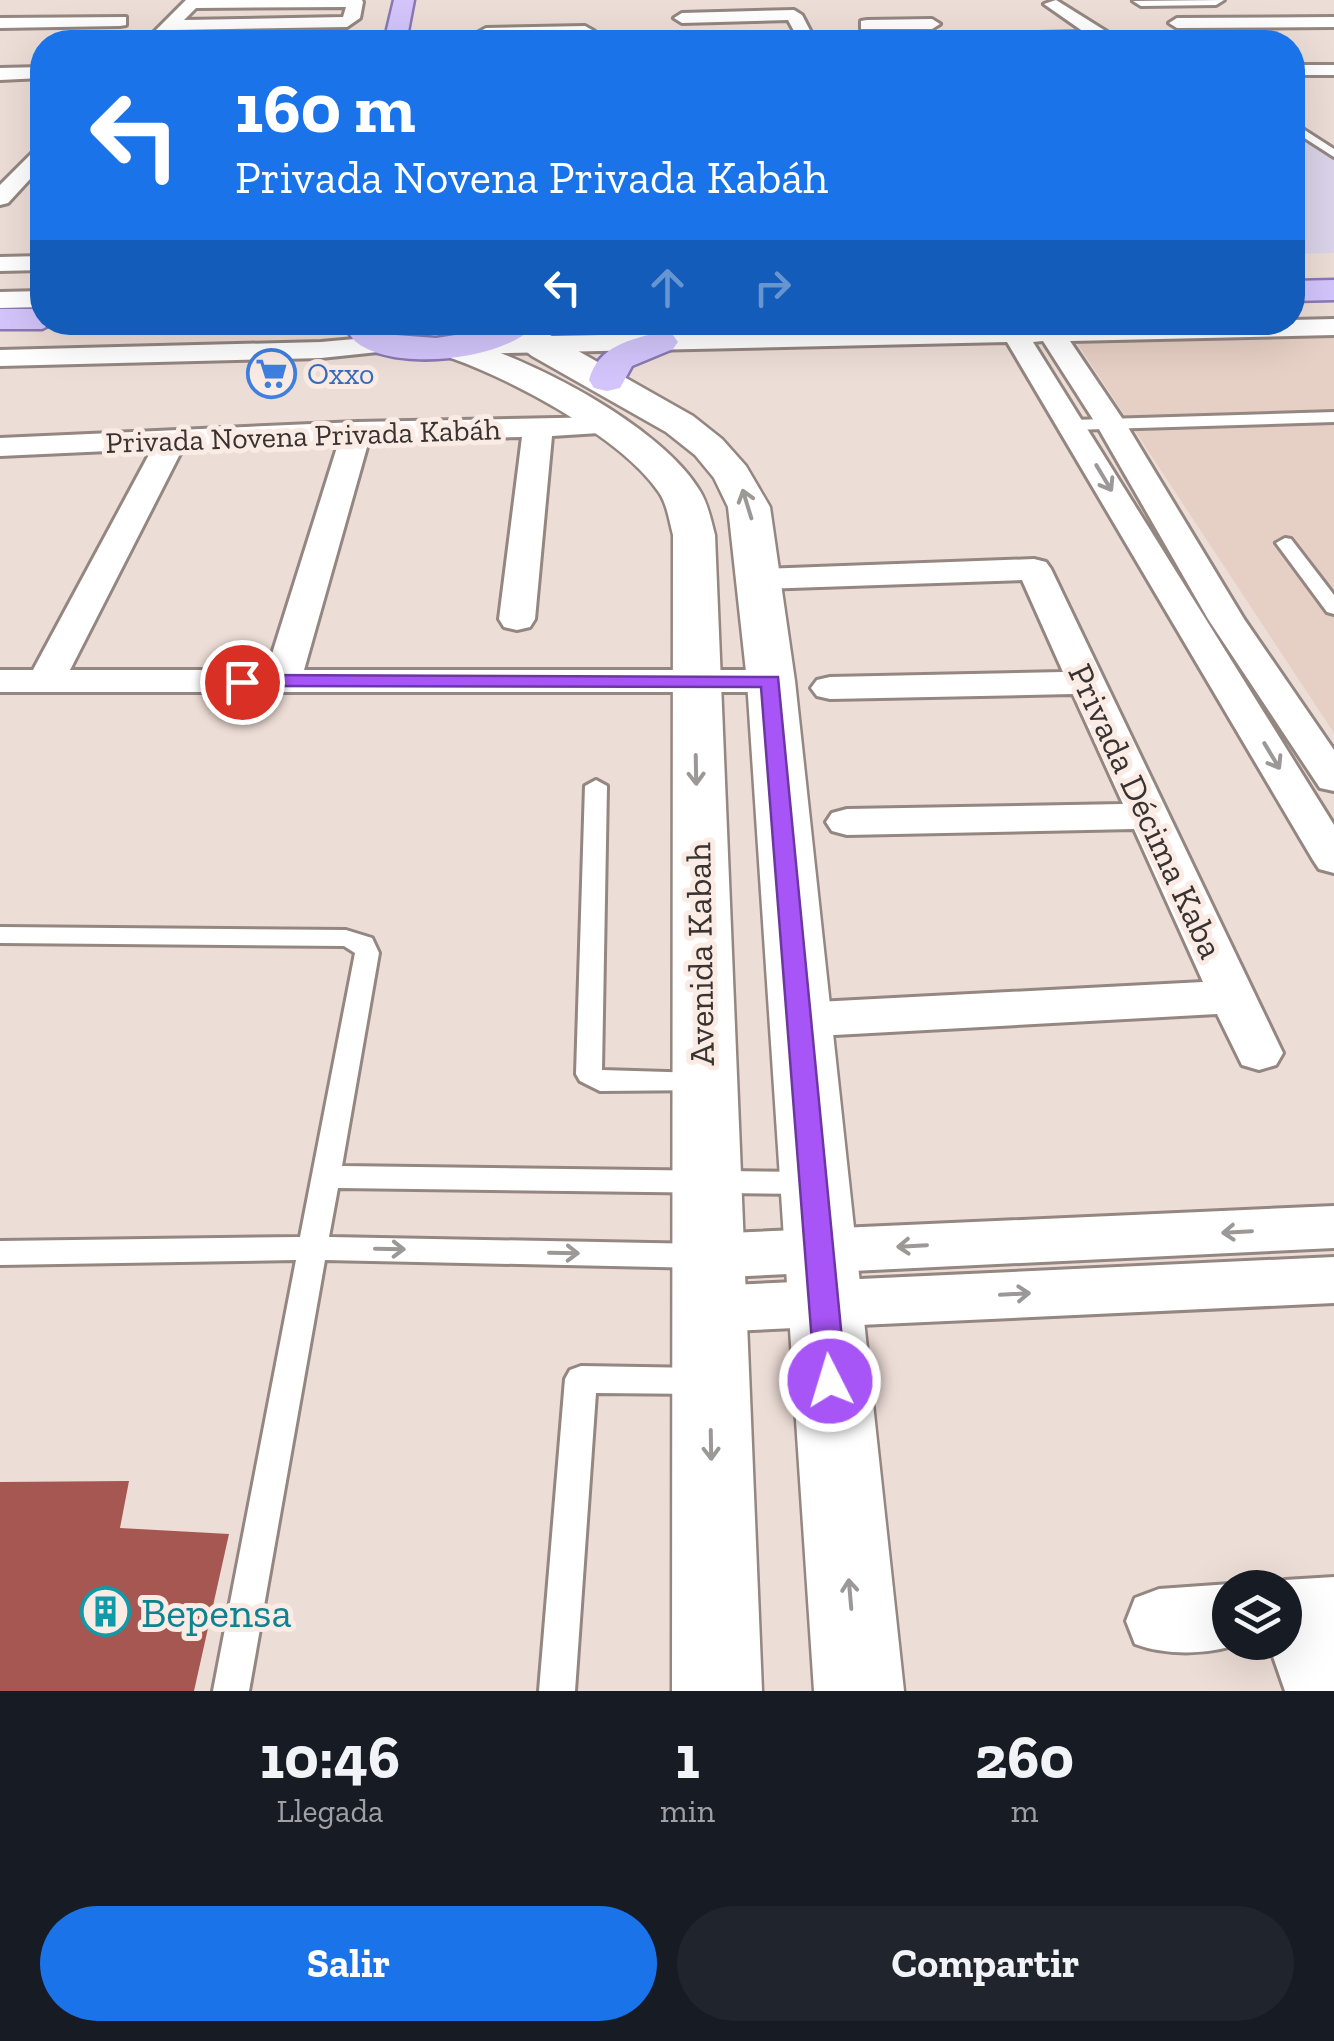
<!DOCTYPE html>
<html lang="es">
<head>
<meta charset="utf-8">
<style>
  :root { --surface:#171b24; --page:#20242c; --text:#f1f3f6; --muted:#9ea1a6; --accent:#1a73e8 }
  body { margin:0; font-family:"Zilla Slab",serif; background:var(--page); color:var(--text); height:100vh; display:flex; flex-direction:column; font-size:38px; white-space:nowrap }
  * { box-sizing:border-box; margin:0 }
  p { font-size:32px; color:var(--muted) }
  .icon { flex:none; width:55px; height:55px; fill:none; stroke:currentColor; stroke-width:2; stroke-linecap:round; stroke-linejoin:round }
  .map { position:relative; height:1691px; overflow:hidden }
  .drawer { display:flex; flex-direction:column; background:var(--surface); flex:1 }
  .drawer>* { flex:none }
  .top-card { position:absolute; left:30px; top:30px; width:1275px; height:305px; border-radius:40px; box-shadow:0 10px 40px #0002; background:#1a73e8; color:#fff; overflow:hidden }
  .tools { position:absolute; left:1212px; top:1570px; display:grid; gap:20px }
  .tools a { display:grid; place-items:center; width:90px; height:90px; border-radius:50%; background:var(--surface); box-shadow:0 10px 40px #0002; font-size:50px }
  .pin { position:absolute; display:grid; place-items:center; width:85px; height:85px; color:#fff; margin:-42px; border:5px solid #fff; border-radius:50%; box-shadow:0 2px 10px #0007 }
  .me { position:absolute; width:110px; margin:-55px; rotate:355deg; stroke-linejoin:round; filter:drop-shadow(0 0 8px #0008) }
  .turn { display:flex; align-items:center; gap:35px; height:210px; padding:0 40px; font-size:45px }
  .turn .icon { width:130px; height:130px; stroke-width:2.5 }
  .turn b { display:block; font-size:70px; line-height:85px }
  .lanes { display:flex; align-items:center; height:95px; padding:0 40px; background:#0003; justify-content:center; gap:50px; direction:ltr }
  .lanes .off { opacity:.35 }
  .eta { display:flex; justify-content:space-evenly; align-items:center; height:170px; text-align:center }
  .eta b { font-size:60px; font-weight:800; line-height:70px }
  .cta { display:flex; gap:20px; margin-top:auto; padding:20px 40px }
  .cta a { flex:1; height:115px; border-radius:60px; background:var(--accent); color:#fff; font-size:40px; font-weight:800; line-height:115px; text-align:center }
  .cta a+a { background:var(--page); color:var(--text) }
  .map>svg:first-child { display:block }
  .built { fill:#e6cfc5 }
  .education { fill:#dad3e9 }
  .building { fill:#a75751 }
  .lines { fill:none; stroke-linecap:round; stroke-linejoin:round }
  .service-casing { stroke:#948680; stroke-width:6 }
  .minor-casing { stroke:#948680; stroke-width:6 }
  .secondary-casing { stroke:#948680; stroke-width:5 }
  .primary-casing { stroke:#8a79b3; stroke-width:5 }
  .service { fill:#fff; fill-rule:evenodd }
  .minor { fill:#fff; fill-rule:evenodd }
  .secondary { fill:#fff; fill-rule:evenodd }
  .primary { fill:#d3c5fb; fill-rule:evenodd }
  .oneway { stroke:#9c9898 }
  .route { fill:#a855f7; stroke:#6d37a1; stroke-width:2.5 }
  .labels { text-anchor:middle; stroke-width:10; stroke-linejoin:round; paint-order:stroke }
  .far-shop-label { font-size:30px; fill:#366cbe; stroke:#faebe4; text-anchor:start }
  .far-street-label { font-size:30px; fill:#383230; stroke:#faebe4 }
  .street-label { font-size:35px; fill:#383230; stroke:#faebe4 }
  .near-culture-label { font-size:42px; fill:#0d838f; stroke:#faebe4; text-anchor:start }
</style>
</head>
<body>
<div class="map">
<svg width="1334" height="1691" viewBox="0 0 1334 1691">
  <rect width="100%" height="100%" fill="#edddd7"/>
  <polygon class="built" points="1334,334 1334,733 1075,340"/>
  <polygon class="education" points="1292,119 1334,147 1334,253 1293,254"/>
  <polygon class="building" points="129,1481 120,1528 229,1534 194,1691 0,1691 0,1482"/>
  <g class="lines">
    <defs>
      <g id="service">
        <polygon points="1292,122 1334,149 1334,157 1292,130"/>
        <polygon points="1334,412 1334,422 1072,430 1064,425 1072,420"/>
        <polygon points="1285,538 1291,539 1334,595 1334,614 1327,612 1276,543"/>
        <polygon points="596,780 607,786 602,1070 700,1073 709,1076 713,1083 709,1090 600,1091 580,1081 576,1074 585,786"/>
        <polygon points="0,927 346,930 372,938 379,953 342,1166 808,1172 818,1175 822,1183 818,1191 808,1194 338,1188 329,1237 703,1244 713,1248 718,1256 713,1264 703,1268 325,1260 249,1691 213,1691 296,1260 0,1265 0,1241 300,1237 355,953 344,946 0,943"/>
        <polygon points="581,1366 701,1368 712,1371 717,1381 712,1391 701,1394 596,1393 575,1691 539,1691 565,1379 570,1370"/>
      </g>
      <g id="minor">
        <path d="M 186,0 L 362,0 L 363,2 L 360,18 L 347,27 L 174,30 L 161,42 L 144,42 ZM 346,7 L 343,17 L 184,20 L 196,8 Z"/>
        <polygon points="1056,0 1112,35 1112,42 935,40 944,35 1084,32 1044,4"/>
        <polygon points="1224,0 1216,5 1141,6 1133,1"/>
        <polygon points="794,10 802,15 816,42 800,42 788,20 682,23 674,18 682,13"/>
        <polygon points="126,17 126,25 120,26 0,28 0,18"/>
        <polygon points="1334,17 1334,27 1177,28 1169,23 1177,18"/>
        <polygon points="867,20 932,19 940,24 932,29 861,29 861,21"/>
        <polygon points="585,26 594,31 591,35 496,38 496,42 480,42 477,33 486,28"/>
        <rect x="1292" y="65" width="42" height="10"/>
        <polygon points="42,67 42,78 0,80 0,68"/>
        <polygon points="42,148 42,166 8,203 0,205 0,185 35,150"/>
        <polygon points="42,256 42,270 0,271 0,257"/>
        <polygon points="42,291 42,307 0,308 0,292"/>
        <polygon points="1334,319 1334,335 1070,341 1126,424 1244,619 1334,750 1334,791 1320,788 1314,779 1208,619 1096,424 1043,341 1033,342 1334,825 1334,873 1319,869 1313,860 1007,342 468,354 455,346 468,338"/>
        <polygon points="388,336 397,338 401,344 397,350 321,358 0,366 0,350 321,342"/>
        <path d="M 605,417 L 615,420 L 620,426 L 615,432 L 552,436 L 535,619 L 530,627 L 517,630 L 504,627 L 499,619 L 522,437 L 369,440 L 304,670 L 771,670 L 784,673 L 790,681 L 784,689 L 771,692 L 0,692 L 0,670 L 33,670 L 152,449 L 0,456 L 0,438 L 357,422 ZM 339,441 L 267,670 L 70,670 L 183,448 Z"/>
        <polygon points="1034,559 1046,562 1051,569 1283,1053 1276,1065 1259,1070 1242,1065 1217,1014 798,1037 781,1032 774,1020 781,1008 798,1003 1203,982 1134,829 847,835 832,831 826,822 832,813 847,809 1123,804 1073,694 830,699 817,696 811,688 817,680 830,677 1063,672 1022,580 760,589 748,586 743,579 748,572 760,569"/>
        <polygon points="1334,1206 1334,1248 706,1278 686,1272 678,1256 686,1240 706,1234"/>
        <polygon points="1334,1257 1334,1303 708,1332 688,1326 680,1309 688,1292 708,1286"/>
        <polygon points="1334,1577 1334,1691 1285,1691 1268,1642 1285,1642 1285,1588 1266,1588 1285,1580"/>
        <path d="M 1230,1584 L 1239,1588 L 1230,1588 L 1230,1642 L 1244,1642 C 1212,1655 1167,1656 1135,1644 L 1126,1621 L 1135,1598 L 1159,1589 Z"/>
      </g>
      <g id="secondary">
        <polygon points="501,322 527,322 693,416 722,439 746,466 770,507 795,681 904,1691 814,1691 747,681 728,507 714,478 695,455 666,432 532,356 497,329"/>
        <path d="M 454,338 C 526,355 662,426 700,491 C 708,504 711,520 715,535 L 762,1691 L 672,1691 L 673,535 C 669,520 667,503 658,491 C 620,436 505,375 442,355 L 437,348 L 442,341 Z"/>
      </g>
      <g id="primary">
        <polygon points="394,0 414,0 406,42 384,42"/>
        <polygon points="1334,280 1334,300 1292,301 1292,281"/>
        <polygon points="0,309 42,309 42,322 56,322 42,329 0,329"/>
        <path d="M 341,322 L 376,322 L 396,335 L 436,338 L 475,332 L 497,322 L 537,322 C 510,361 391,373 355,341 C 350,336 346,328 341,322 Z"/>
        <path d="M 661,332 L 673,335 L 678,342 L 673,349 L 632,366 L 620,388 L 607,391 L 594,388 L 589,380 C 598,346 631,339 661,332 Z"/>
      </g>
    </defs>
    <use href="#service" class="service-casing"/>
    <use href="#minor" class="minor-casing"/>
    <use href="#secondary" class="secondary-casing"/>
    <use href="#primary" class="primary-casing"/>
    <use href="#service" class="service"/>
    <use href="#minor" class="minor"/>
    <use href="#secondary" class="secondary"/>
    <use href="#primary" class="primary"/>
  </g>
  <defs><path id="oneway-shaft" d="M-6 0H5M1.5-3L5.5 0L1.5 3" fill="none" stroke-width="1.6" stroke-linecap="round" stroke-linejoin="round" transform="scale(2.5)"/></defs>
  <g class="oneway">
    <use href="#oneway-shaft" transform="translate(1104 478) rotate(59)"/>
    <use href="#oneway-shaft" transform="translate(747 504) rotate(-107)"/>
    <use href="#oneway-shaft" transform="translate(1272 756) rotate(59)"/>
    <use href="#oneway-shaft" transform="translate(696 770) rotate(89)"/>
    <use href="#oneway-shaft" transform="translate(1237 1232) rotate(177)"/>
    <use href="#oneway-shaft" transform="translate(912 1246) rotate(177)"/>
    <use href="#oneway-shaft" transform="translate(390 1249) rotate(1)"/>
    <use href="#oneway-shaft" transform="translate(564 1253) rotate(1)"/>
    <use href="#oneway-shaft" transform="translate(1015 1294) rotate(-3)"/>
    <use href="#oneway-shaft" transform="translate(711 1445) rotate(89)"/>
    <use href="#oneway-shaft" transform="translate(850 1594) rotate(-95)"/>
  </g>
  <polygon class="route" points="242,675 778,677 846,1381 842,1390 830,1394 819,1390 815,1381 761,687 235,686 232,682"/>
  <defs>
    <symbol id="supermarket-ring" viewBox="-11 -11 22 22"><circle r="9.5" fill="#faebe4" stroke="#3f7fe0" stroke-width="1.5"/><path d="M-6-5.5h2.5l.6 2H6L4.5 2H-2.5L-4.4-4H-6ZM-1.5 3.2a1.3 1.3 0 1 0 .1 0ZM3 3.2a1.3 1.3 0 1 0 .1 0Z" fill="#3f7fe0"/></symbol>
    <symbol id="building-ring" viewBox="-11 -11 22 22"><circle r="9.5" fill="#faebe4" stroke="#0f9aa8" stroke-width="1.5"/><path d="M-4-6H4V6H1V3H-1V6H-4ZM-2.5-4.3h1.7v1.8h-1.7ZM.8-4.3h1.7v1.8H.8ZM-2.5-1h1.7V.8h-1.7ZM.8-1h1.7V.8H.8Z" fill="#0f9aa8"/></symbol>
  </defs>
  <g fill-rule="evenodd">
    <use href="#supermarket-ring" x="244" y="346" width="55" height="55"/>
    <use href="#building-ring" x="78" y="1584" width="55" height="55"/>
  </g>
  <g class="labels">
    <g class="far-shop-label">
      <text x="307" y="384">Oxxo</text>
    </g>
    <g class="far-street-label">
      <text transform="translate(303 436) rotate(-2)" y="10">Privada Novena Privada Kabáh</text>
    </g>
    <g class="street-label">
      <text transform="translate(1146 811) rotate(65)" y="12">Privada Décima Kaba</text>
      <text transform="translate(700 954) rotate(-91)" y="12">Avenida Kabah</text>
    </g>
    <g class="near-culture-label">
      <text x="141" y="1627">Bepensa</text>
    </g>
  </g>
</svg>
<div class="tools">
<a><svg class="icon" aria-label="layers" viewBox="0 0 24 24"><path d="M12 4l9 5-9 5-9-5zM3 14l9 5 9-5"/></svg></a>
</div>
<div class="pin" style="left:242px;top:682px;background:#d93025"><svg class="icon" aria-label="arrive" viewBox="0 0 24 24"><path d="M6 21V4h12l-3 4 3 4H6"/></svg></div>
<svg class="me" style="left:830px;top:1381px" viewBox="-20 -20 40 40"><circle r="17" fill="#a855f7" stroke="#fff" stroke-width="3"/><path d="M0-11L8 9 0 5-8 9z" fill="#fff"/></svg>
<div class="top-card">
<div class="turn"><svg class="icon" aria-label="left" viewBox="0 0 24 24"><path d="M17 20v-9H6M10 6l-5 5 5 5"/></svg><div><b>160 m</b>Privada Novena Privada Kabáh</div></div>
<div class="lanes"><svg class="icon" aria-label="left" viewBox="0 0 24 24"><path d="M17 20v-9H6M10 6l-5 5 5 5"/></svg><svg class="icon off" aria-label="ahead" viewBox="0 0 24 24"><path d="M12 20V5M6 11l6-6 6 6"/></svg><svg class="icon off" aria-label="right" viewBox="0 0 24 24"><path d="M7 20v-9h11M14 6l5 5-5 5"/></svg></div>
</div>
</div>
<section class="drawer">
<div class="eta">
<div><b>10:46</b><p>Llegada</p></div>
<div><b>1</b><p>min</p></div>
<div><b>260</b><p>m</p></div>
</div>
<div class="cta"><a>Salir</a><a>Compartir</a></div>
</section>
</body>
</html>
